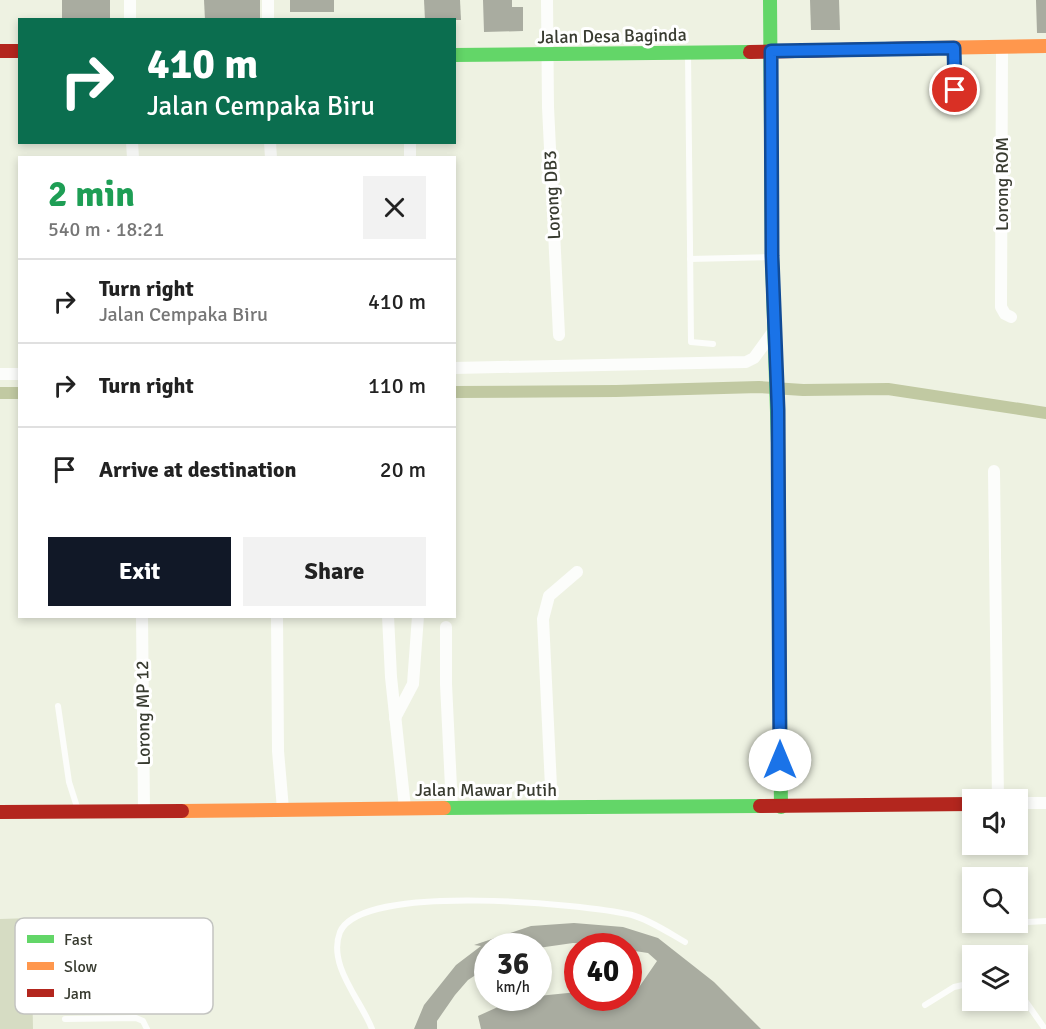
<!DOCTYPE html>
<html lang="en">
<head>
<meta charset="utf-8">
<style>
  :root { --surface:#fff; --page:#f2f2f2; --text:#222; --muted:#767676; --line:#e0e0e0; --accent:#111827 }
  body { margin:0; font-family:Signika,sans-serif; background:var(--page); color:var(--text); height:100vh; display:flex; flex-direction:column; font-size:22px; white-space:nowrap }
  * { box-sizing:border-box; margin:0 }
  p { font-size:20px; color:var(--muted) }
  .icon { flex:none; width:33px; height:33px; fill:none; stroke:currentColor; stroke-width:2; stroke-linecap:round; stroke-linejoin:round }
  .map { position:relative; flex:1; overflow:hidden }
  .panel { position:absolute; left:18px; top:156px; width:438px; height:462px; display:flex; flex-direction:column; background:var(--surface); border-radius:0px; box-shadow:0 3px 9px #0003 }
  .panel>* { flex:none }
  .guide { position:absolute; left:18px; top:18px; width:438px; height:126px; border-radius:0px; box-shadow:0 3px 9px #0003; background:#0b6e4f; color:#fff; overflow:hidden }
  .fabs { position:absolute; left:962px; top:789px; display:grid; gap:12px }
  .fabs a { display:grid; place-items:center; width:66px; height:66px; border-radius:0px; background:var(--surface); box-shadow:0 3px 9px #0003; font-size:30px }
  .speed { position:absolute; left:474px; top:933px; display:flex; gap:12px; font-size:30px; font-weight:700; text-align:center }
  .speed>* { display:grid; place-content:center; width:78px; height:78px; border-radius:50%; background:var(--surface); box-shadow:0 3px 9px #0003; line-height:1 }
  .speed small { font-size:15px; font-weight:400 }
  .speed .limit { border:9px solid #d22; background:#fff; color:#111 }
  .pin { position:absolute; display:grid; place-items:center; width:51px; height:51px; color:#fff; margin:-26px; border:3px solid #fff; border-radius:50%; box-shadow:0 2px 6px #0007 }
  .me { position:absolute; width:66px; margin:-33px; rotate:0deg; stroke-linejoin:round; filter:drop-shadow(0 0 4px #0008) }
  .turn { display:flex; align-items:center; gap:21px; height:126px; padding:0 30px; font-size:27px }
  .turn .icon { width:78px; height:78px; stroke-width:2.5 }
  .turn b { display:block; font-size:42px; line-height:51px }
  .round { display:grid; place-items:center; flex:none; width:63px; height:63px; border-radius:0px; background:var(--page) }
  .overview { display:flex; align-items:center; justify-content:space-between; height:102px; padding:0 30px }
  h1 { font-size:36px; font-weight:700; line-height:45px; color:#1e9e55 }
  .cta { display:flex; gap:12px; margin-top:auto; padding:12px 30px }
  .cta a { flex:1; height:69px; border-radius:0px; background:var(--accent); color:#fff; font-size:24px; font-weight:700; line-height:69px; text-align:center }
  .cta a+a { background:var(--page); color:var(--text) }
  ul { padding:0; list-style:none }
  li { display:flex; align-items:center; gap:18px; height:84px; padding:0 30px; border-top:2px solid var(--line) }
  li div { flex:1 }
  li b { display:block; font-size:22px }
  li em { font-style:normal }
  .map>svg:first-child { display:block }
  .green { fill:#d6dcc3 }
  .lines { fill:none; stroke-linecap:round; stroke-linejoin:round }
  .canal { stroke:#c1c9a2; stroke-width:12 }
  .building { fill:#a9aca0 }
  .lane { stroke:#fcfdfb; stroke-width:6 }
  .street { stroke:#fcfdfb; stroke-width:12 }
  .fast { stroke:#63d668; stroke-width:14 }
  .slow { stroke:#ff974d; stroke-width:14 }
  .jam { stroke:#b3261e; stroke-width:14 }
  .route-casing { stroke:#114b97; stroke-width:15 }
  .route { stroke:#1a73e8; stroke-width:10 }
  .labels { text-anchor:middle; stroke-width:6; stroke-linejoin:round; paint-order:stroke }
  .street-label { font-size:18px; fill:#383b30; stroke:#fff }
  .key { fill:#fff; stroke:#c3c4c1; stroke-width:1.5 }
  .key-label { font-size:16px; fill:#383b30 }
</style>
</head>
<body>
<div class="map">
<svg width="1046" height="1029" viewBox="0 0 1046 1029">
  <rect width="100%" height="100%" fill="#eef2e2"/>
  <polygon class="green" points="31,918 33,1029 0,1029 0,919"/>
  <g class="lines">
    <g class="canal">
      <polyline points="454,392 616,391 759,387 803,390 888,389 1046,413"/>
      <polyline points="0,393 20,393"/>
    </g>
  </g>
  <g class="building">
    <rect x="62" y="0" width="48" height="20"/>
    <polygon points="204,0 260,0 260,20 205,20"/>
    <rect x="290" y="0" width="44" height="12"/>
    <polygon points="424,0 460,0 461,20 425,20"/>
    <polygon points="483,0 512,0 512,7 523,7 523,31 484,32"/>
    <polygon points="810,0 839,0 840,30 811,30"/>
    <polygon points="1036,0 1046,0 1046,33 1037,33"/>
    <polygon points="574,923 623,927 658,938 714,982 761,1029 481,1029 478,1016 518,998 578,992 578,998 633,996 657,961 648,953 628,950 628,946 573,943 538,948 488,946 488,967 468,980 455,995 437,1021 437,1029 414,1029 424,1005 456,965 481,946 474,945 531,926"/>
  </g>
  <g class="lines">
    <g class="lane">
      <polyline points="954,48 955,90"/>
      <polyline points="688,54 691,342 713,344"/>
      <polyline points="690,259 771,257"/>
      <polyline points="58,706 69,782 78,810"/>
      <polyline points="1028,922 1046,921"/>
      <polyline points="1017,989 1045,1029"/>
      <polyline points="925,1005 954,987 972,983"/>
      <polyline points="65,1019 136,1018 143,1021 147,1029"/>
      <path d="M 372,1029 C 361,1000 327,965 340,932 C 361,882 585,904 632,915 C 650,920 669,933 685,942"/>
    </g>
    <g class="street">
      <polyline points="268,0 268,20"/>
      <polyline points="547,0 548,107 559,335"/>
      <polyline points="130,20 130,0"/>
      <polyline points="1002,47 1001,307 1005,314 1011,317"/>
      <polyline points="132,142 133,158"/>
      <polyline points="270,142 271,158"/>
      <polyline points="410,142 410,158"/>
      <polyline points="454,368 746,362 754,358 775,329"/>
      <polyline points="0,374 20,374"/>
      <polyline points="994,471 998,800"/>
      <polyline points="142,616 144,810"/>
      <polyline points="277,616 278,751 283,809"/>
      <polyline points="388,616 391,677 405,808"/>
      <polyline points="446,627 446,684 452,808"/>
      <polyline points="395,718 413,684 418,616"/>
      <polyline points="1017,803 1046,803"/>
      <polyline points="552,808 543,619 549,596 577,572"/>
    </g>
    <g class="fast">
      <polyline points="770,0 772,257 778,443"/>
      <polyline points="454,55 750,52"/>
      <polyline points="780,712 781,807"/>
      <polyline points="444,808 760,806"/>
    </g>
    <g class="slow">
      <polyline points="930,48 1046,46"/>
      <polyline points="778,443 780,712"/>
      <polyline points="182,811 444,808"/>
    </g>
    <g class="jam">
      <polyline points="0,51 20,51"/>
      <polyline points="750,52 930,48"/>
      <polyline points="760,806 972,804"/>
      <polyline points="0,812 182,811"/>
    </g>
  </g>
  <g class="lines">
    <defs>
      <polyline id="route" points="780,760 778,410 772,256 771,51 954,48 955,90"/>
    </defs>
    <use href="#route" class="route-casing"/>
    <use href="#route" class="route"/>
  </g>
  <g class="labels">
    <g class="street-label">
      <text transform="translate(612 36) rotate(-1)" y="6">Jalan Desa Baginda</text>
      <text transform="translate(1002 184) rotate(-90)" y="6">Lorong ROM</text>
      <text transform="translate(552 195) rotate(-93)" y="6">Lorong DB3</text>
      <text transform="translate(143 713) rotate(-91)" y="6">Lorong MP 12</text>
      <text x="486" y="796">Jalan Mawar Putih</text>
    </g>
  </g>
  <rect x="15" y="918" width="198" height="96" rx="9" class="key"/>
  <rect x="27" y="935" width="27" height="8" fill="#63d668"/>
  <rect x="27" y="962" width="27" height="8" fill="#ff974d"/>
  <rect x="27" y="989" width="27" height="8" fill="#b3261e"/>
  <g class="key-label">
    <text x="64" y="945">Fast</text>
    <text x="64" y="972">Slow</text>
    <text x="64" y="999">Jam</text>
  </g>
</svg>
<div class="fabs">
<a><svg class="icon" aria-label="sound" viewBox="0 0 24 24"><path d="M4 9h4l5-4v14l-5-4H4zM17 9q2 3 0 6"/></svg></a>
<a><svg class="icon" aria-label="search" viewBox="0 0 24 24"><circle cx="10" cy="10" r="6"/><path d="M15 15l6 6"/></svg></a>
<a><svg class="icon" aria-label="layers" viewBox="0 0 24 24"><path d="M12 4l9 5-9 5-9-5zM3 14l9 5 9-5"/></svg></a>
</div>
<div class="speed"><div>36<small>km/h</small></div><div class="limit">40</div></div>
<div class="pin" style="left:955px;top:90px;background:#d93025"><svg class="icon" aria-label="arrive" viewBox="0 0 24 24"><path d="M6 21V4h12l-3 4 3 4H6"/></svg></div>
<svg class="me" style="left:780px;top:760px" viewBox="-20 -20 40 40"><circle r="19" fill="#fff"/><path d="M0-13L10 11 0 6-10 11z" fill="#1a73e8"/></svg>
<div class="guide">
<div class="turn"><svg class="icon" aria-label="right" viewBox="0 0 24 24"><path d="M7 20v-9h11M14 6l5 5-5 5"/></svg><div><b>410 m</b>Jalan Cempaka Biru</div></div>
</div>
<section class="panel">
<div class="overview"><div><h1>2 min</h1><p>540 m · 18:21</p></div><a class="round"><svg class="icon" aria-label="close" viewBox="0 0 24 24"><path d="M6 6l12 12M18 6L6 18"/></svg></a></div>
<ul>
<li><svg class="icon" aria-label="right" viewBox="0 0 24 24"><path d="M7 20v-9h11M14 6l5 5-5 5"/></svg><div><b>Turn right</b><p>Jalan Cempaka Biru</p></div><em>410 m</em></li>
<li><svg class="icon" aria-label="right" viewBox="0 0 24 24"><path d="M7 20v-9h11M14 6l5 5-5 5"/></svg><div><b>Turn right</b></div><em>110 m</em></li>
<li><svg class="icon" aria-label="arrive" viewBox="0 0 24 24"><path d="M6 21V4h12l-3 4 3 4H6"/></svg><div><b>Arrive at destination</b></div><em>20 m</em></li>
</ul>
<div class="cta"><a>Exit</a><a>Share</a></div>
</section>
</div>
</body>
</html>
